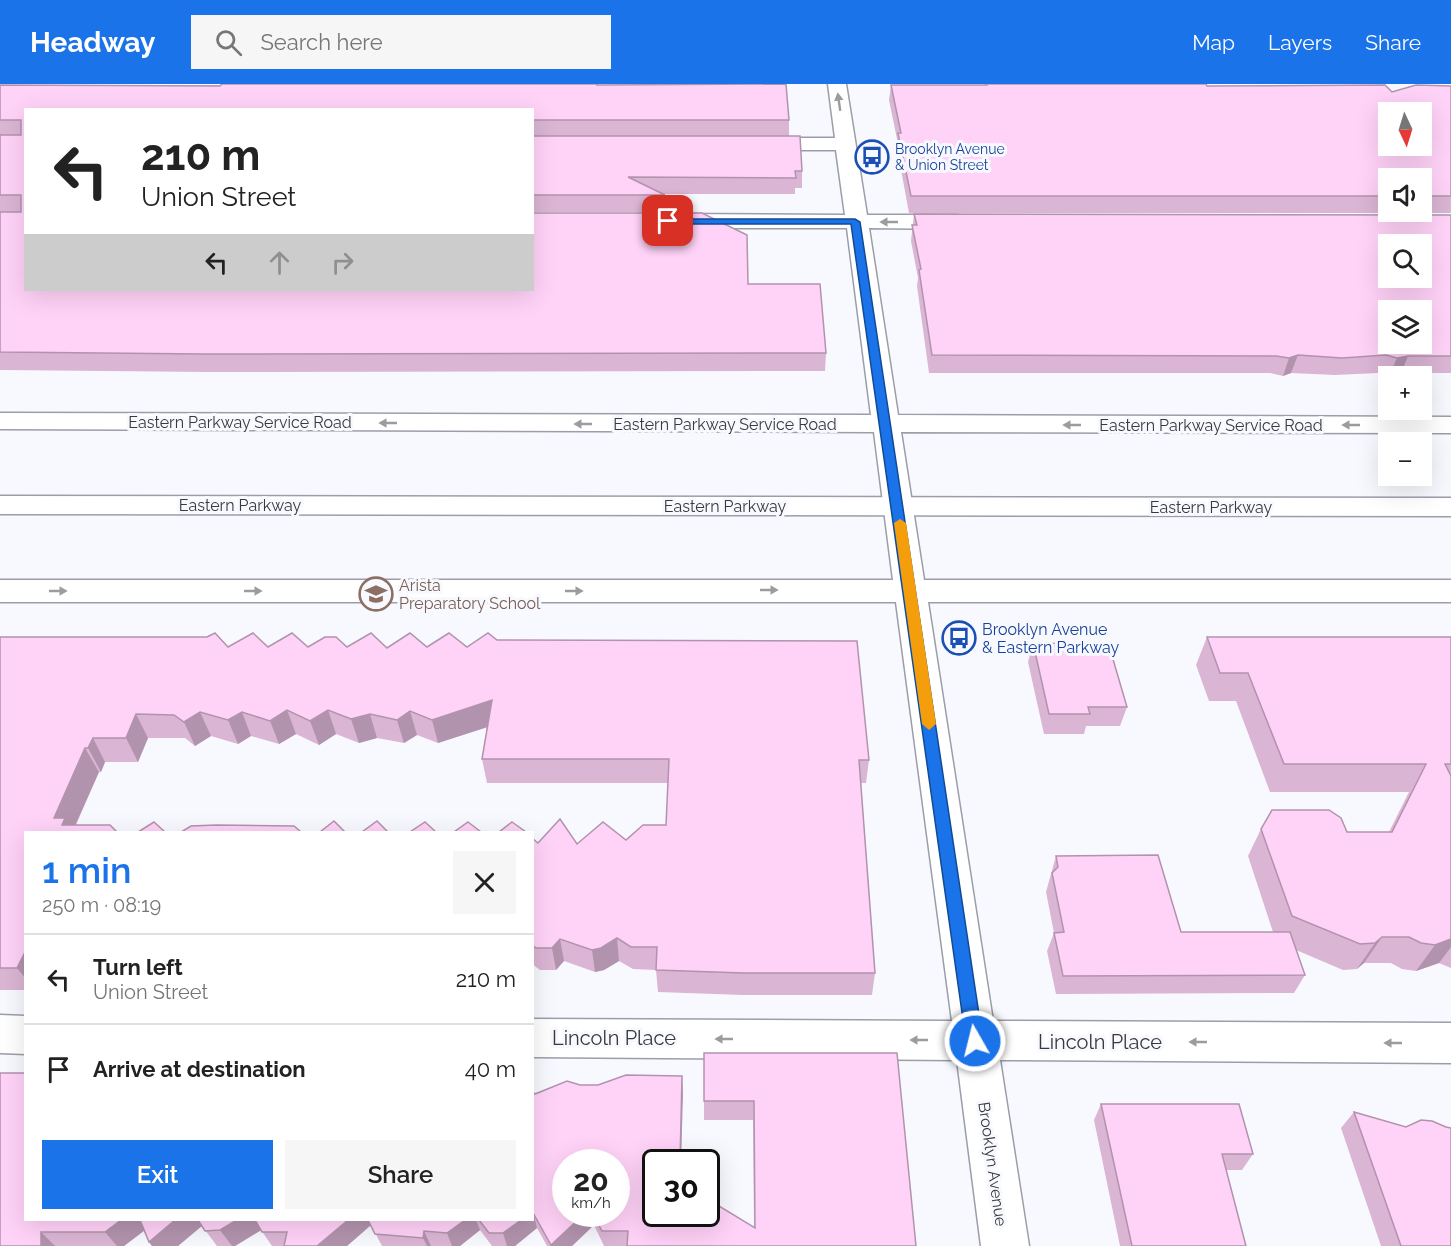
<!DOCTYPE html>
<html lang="en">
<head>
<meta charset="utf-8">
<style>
  :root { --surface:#fff; --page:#f6f6f6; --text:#222; --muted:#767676; --line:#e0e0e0; --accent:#1a73e8 }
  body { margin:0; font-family:Raleway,sans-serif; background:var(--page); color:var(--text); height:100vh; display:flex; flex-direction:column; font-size:22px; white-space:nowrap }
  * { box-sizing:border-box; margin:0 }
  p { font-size:20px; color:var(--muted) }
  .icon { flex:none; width:33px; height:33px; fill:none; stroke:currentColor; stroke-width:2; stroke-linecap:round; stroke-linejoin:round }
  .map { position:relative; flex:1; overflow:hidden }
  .drawer { position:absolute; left:24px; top:747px; width:510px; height:390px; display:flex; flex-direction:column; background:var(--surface); border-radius:0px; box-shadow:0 6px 24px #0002 }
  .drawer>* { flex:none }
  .guide { position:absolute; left:24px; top:24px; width:510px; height:183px; border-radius:0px; box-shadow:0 6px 24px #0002; background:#fff; color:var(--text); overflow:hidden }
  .needle { width:39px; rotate:176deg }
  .controls { position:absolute; left:1378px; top:18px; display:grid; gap:12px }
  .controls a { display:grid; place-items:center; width:54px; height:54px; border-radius:0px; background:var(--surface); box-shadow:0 6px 24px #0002; font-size:30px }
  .speed { position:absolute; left:552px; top:1065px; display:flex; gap:12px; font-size:30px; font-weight:700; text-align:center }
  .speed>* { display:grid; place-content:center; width:78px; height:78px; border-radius:50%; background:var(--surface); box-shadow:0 6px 24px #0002; line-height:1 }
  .speed small { font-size:15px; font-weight:400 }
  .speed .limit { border:3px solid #111; border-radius:9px; background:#fff; color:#111 }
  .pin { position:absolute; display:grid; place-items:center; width:51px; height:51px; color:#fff; margin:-26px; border-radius:12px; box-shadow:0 3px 9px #0006 }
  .me { position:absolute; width:66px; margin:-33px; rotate:352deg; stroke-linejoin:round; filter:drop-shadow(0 0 4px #0008) }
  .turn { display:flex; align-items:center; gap:21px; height:126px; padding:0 18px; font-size:27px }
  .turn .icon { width:78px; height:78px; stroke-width:2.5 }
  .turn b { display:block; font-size:42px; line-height:51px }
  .lanes { display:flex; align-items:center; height:57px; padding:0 18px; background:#0003; justify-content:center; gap:30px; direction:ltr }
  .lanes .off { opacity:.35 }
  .round { display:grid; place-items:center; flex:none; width:63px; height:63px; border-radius:0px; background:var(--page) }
  .headline { display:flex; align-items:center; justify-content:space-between; height:102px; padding:0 18px }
  h1 { font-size:36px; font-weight:600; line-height:45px; color:var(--accent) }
  .cta { display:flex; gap:12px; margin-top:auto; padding:12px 18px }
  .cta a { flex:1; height:69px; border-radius:0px; background:var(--accent); color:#fff; font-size:24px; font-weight:600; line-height:69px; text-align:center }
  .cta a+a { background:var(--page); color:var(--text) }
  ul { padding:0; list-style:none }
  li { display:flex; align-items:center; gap:18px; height:90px; padding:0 18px; border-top:2px solid var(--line) }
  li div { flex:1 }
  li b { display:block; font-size:22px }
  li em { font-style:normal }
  header { display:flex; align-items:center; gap:36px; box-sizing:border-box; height:84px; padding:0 30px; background:var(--accent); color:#fff }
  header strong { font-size:28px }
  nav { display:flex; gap:33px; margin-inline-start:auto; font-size:21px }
  .search { width:420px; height:54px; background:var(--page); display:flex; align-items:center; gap:15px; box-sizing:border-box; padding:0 21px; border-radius:0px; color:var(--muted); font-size:22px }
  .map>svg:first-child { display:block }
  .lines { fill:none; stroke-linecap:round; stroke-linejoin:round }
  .minor-casing { stroke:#9b9ea9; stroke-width:3 }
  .major-casing { stroke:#9b9ea9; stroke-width:3 }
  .minor { fill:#fff; fill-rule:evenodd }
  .major { fill:#fff; fill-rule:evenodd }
  .wall { fill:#dbb5d4; fill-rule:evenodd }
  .shaded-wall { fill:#b293ad }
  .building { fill:#ffd2f7; stroke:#b293ad; stroke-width:1.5; fill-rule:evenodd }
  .oneway { fill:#9c9c9e }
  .route { fill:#1a73e8; stroke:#114b97; stroke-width:1.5 }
  .slow { fill:#f59e0b }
  .labels { text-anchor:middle; stroke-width:6; stroke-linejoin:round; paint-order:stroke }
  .far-transit-label { font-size:14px; fill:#164399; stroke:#f8f9fe; text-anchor:start }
  .street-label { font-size:16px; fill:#38393d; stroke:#f8f9fe }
  .education-label { font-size:16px; fill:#785e54; stroke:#f8f9fe; text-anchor:start }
  .transit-label { font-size:16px; fill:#164399; stroke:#f8f9fe; text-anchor:start }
  .near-street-label { font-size:20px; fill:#38393d; stroke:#f8f9fe }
</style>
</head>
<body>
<header>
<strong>Headway</strong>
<div class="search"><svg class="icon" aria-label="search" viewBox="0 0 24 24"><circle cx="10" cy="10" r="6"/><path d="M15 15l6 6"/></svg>Search here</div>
<nav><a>Map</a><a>Layers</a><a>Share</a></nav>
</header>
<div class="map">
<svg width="1451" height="1162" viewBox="0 0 1451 1162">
  <rect width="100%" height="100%" fill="#f8f9fe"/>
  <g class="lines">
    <defs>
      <g id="minor">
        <polygon points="828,0 846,0 867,131 957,131 965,133 968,138 965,143 957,145 869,144 898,331 1451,333 1451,349 901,348 924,496 1451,496 1451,518 928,518 993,937 1451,939 1451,979 1000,976 1029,1162 981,1162 957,976 532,973 532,935 952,937 896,518 0,518 0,496 893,496 874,348 0,345 0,329 871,331 847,144 673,144 665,142 662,137 665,132 673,130 845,131 836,66 756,66 749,64 746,60 749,56 756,54 835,54"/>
        <polygon points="0,931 26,932 26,970 0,969"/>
      </g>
      <polygon id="major" points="0,412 1451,414 1451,432 0,430"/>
    </defs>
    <use href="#minor" class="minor-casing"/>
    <use href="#major" class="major-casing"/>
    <use href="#minor" class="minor"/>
    <use href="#major" class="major"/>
  </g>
  <g class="wall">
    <path d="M 984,0 L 1206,0 L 1207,2 L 1392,8 L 1451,2 L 1451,129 L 909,129 L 897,64 L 897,55 L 889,16 L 891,1 L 984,1 ZM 1389,94 L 1422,94 L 1422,128 L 1389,128 Z"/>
    <polygon points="0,1 598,1 789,36 789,52 532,52 532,26 26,26 748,200 826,269 825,287 209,288 0,286"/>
    <polygon points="532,52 802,87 802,104 795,104 795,110 663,110 665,111 666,128 532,128"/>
    <polygon points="914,130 1451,131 1451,289 1401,289 1389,292 1378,289 1335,291 1291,289 1283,292 1270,289 929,289 917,202 918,194 911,157"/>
    <polygon points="0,553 228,563 467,563 497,556 869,676 866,699 861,699 875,889 872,911 743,911 658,908 656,886 633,885 619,877 604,886 595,888 564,877 556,886 540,886 532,880 532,754 538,759 577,760 626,756 666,741 668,699 487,699 482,675 487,643 438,659 417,651 404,659 377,654 359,659 336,650 319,661 296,650 279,660 251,652 238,660 211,652 195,662 185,654 148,654 138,678 105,678 101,688 99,688 76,741 26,748 26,906 0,906"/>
    <polygon points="1207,553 1451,553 1451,884 1439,879 1416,887 1402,885 1391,879 1364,879 1357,885 1343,886 1296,866 1305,891 1294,909 1056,910 1047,867 1054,849 1046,808 1056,772 1181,848 1273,848 1248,772 1261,745 1347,748 1389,748 1409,708 1270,708 1236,617 1209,617 1196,581"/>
    <polygon points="1033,559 1127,623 1120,642 1086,642 1084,650 1044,650 1028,578"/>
    <path d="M 704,969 L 916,1162 L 604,1162 L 594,1141 L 572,1162 L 547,1162 L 537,1144 L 515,1162 L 492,1162 L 480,1146 L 460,1162 L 382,1162 L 371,1141 L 347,1162 L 272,1162 L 261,1146 L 235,1162 L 217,1162 L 202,1142 L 178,1162 L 152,1162 L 149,1158 L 144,1147 L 124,1162 L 0,1162 L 26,1136 L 532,1136 L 535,1010 L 580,1001 L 598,1001 L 682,992 L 683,1011 L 656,1130 L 754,1143 L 753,1036 L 704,1036 ZM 616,1078 L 616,1130 L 566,1130 Z"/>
    <polygon points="1101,1020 1253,1070 1242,1086 1226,1086 1246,1162 1120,1162 1094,1036"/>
    <polygon points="1354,1028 1406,1043 1446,1043 1451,1162 1381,1162 1341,1044"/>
  </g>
  <g class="shaded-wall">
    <polygon points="1298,271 1291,289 1283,292 1289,274"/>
    <polygon points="1408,272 1401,289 1389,292 1397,274"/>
    <polygon points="492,616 497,640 438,659 432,636"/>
    <polygon points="287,626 296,650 279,660 270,637"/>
    <polygon points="328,626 336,650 319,661 310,637"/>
    <polygon points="410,627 417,651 404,659 397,636"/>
    <polygon points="200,628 211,652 195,662 184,638"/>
    <polygon points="242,628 251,652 238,660 228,636"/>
    <polygon points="136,630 148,654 138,678 126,654"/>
    <polygon points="370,630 377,654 359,659 351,635"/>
    <polygon points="93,654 105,678 101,688 88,664"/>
    <polygon points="85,664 99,688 73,746 74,748 54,734"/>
    <polygon points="1382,853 1364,879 1357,885 1375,859"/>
    <polygon points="617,854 619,877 604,886 595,888 592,866"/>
    <polygon points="560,855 564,877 556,886 552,864"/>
    <polygon points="1451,855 1451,863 1439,879 1416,887 1435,861"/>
    <polygon points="26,866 26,895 17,884"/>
    <polygon points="682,992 683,1011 681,1078 680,1078"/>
    <polygon points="533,1127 537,1144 515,1162 507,1162 503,1149 521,1136 532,1136"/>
    <polygon points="584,1130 591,1130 594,1141 572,1162 551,1162 551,1161"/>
    <polygon points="121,1136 145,1136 150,1142 124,1162 117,1162 105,1148"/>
    <polygon points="175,1136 201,1136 204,1140 178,1162 152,1162 149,1158"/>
    <polygon points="237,1136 256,1136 263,1145 235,1162 232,1162 220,1146"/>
    <polygon points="348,1136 368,1136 371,1141 347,1162 317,1162"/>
    <polygon points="465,1136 476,1136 480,1146 460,1162 452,1162 447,1149"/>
    <polygon points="424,1147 431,1162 427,1162 423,1154"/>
    <polygon points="41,1148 55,1162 41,1162"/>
  </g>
  <g class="building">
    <polygon points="222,0 597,0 597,1 786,0 789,36 532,36 532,26 26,26 26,206 532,206 532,129 702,129 747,151 748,200 820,200 826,269 203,270 0,268 0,128 21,128 21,111 0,111 0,51 21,51 21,36 0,36 0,1 220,2"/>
    <path d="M 987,0 L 1206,0 L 1207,2 L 1385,1 L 1392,8 L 1416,1 L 1451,2 L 1451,112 L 1422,112 L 1422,94 L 1389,94 L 1389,112 L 911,112 L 898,49 L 901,49 L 891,1 L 987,1 ZM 1389,28 L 1422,28 L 1422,62 L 1389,62 Z"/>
    <polygon points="532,52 800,52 802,87 795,87 796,94 628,93 665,111 532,111"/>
    <path d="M 914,130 L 1451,131 L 1451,272 L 1408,272 L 1397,274 L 1386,271 L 1342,274 L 1298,271 L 1289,274 L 1276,272 L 932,271 L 919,186 L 921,185 L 912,141 L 917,141 ZM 1389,160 L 1422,160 L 1422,194 L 1389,194 ZM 1389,226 L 1422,226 L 1422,260 L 1389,260 Z"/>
    <polygon points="215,549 228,563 253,549 268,563 292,549 308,563 325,553 336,553 347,563 371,549 387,564 410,549 427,563 449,549 467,563 488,549 497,556 857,557 869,676 859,676 875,889 744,889 656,886 657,863 631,863 617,854 601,864 592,866 560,855 552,864 536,864 532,861 532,754 538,759 560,735 577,760 603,738 626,756 643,741 666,741 669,675 482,675 492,616 432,636 410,627 397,636 370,630 351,635 328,626 310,637 287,626 270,637 242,628 228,636 200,628 184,638 174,631 136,630 126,654 93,654 88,664 85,664 54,734 65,734 62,741 110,741 117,748 26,748 26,866 17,884 0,884 0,553 207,553"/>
    <polygon points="1207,553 1451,553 1451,680 1445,680 1451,692 1451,855 1435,861 1421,859 1409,853 1382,853 1375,859 1360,860 1292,832 1261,745 1272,726 1329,726 1341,734 1347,748 1392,748 1426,680 1284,680 1248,589 1220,589"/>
    <polygon points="1033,559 1091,560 1097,565 1110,565 1127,623 1088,623 1090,630 1049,630"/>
    <polygon points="334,737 345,748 320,748"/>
    <polygon points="377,737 388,748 362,748"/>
    <polygon points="154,738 165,748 138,748"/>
    <polygon points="425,738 436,748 410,748"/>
    <polygon points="468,738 481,748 454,748"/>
    <polygon points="512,738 526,748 499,748"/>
    <polygon points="216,741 294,742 301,748 181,748 191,742"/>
    <polygon points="1158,771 1181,848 1290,848 1305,891 1063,892 1054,849 1064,848 1052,789 1058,783 1056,772"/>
    <polygon points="704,969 897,969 916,1162 627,1162 628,1147 602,1147 593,1130 616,1130 616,1078 566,1078 566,1130 584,1130 551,1161 532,1127 532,1007 535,1010 567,997 580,1001 598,1001 626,991 682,992 680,1078 656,1078 656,1130 706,1130 706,1114 755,1144 754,1017 704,1017"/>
    <polygon points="0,989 26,989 26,1136 121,1136 105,1148 41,1148 41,1162 0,1162"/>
    <polygon points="1101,1020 1239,1020 1253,1070 1222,1070 1246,1162 1132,1162"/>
    <polygon points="1354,1028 1406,1043 1421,1036 1432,1037 1446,1043 1451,1044 1451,1162 1401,1162"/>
    <polygon points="140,1136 175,1136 149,1158"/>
    <polygon points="198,1136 237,1136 220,1146 205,1147"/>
    <polygon points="255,1136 348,1136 317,1162 284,1162 287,1148 262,1148"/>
    <polygon points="368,1136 465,1136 447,1149 424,1147 423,1154 375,1150"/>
    <polygon points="479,1136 521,1136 503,1149 489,1149"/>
  </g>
  <defs><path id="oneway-solid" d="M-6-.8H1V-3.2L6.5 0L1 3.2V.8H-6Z" transform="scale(1.5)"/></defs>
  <g class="oneway">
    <use href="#oneway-solid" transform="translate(839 18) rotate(-98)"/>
    <use href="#oneway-solid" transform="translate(889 138) rotate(180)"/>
    <use href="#oneway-solid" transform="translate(388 339) rotate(-180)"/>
    <use href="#oneway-solid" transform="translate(583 340) rotate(-180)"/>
    <use href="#oneway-solid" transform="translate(1072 341) rotate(-180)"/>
    <use href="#oneway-solid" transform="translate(1351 341) rotate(-180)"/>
    <use href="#oneway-solid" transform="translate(769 506)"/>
    <use href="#oneway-solid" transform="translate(58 507)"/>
    <use href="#oneway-solid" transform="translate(253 507)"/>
    <use href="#oneway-solid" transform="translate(574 507)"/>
    <use href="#oneway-solid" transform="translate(724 955) rotate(-180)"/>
    <use href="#oneway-solid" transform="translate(919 956) rotate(-180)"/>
    <use href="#oneway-solid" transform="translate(1198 958) rotate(-180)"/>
    <use href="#oneway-solid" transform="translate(1393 959) rotate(-180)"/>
  </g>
  <polygon class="route" points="665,135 855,135 860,138 983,957 981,962 975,965 968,962 966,957 851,140 668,140 665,139"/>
  <polygon class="slow" points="900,435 906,439 936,640 929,646 922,640 894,439"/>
  <defs>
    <symbol id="bus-ring" viewBox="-11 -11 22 22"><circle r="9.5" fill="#f8f9fe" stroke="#1a4fb4" stroke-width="1.5"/><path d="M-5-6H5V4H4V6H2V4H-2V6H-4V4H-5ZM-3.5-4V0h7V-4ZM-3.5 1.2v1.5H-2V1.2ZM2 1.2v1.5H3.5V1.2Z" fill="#1a4fb4"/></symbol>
    <symbol id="school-ring" viewBox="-11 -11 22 22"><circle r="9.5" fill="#f8f9fe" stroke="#8d6e63" stroke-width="1.5"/><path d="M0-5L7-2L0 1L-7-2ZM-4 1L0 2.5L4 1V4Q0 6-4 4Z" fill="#8d6e63"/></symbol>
  </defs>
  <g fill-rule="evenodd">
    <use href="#bus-ring" x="853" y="54" width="38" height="38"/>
    <use href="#school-ring" x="357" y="491" width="38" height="38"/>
    <use href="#bus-ring" x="940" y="535" width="38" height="38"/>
  </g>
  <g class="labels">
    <g class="far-transit-label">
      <text x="895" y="70">Brooklyn Avenue<tspan x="895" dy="16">&amp; Union Street</tspan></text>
    </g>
    <g class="street-label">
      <text x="240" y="344">Eastern Parkway Service Road</text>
      <text x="725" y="346">Eastern Parkway Service Road</text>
      <text x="1211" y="347">Eastern Parkway Service Road</text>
      <text x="240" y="427">Eastern Parkway</text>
      <text x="725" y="428">Eastern Parkway</text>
      <text x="1211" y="429">Eastern Parkway</text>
      <text transform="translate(993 1080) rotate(82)" y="6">Brooklyn Avenue</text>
    </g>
    <g class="education-label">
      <text x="399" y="507">Arista<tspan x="399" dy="18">Preparatory School</tspan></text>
    </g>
    <g class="transit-label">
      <text x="982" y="551">Brooklyn Avenue<tspan x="982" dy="18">&amp; Eastern Parkway</tspan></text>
    </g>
    <g class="near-street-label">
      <text x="614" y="961">Lincoln Place</text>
      <text x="1100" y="965">Lincoln Place</text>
    </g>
  </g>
</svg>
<div class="controls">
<a><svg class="needle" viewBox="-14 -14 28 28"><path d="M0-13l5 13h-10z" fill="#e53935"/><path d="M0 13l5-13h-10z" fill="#767676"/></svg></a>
<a><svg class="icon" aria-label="sound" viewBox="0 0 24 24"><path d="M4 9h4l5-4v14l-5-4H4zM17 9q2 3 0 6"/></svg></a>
<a><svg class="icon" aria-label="search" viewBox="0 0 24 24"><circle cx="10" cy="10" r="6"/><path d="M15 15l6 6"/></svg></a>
<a><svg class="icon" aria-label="layers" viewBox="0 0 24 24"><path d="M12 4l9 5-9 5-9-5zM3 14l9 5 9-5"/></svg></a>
<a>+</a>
<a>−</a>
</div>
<div class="speed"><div>20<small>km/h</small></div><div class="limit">30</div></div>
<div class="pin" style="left:668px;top:137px;background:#d93025"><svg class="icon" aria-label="arrive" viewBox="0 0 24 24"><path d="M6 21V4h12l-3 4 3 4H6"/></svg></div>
<svg class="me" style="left:975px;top:957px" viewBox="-20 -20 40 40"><circle r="17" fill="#1a73e8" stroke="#fff" stroke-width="3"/><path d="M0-11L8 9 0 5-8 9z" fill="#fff"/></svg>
<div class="guide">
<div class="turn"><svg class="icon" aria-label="left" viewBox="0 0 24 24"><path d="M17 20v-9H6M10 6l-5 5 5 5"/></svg><div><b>210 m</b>Union Street</div></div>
<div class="lanes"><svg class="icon" aria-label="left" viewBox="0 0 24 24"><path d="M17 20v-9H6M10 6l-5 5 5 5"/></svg><svg class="icon off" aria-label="ahead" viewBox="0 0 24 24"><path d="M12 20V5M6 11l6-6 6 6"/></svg><svg class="icon off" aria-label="right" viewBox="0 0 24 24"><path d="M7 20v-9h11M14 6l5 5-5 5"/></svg></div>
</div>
<section class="drawer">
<div class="headline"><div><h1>1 min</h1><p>250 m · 08:19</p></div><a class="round"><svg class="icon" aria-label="close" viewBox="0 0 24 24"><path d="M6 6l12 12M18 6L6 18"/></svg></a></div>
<ul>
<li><svg class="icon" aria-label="left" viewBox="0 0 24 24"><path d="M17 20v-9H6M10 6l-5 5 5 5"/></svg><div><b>Turn left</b><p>Union Street</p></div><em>210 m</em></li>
<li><svg class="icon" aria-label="arrive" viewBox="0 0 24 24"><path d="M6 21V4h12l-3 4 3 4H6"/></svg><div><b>Arrive at destination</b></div><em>40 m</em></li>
</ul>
<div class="cta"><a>Exit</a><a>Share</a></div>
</section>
</div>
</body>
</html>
